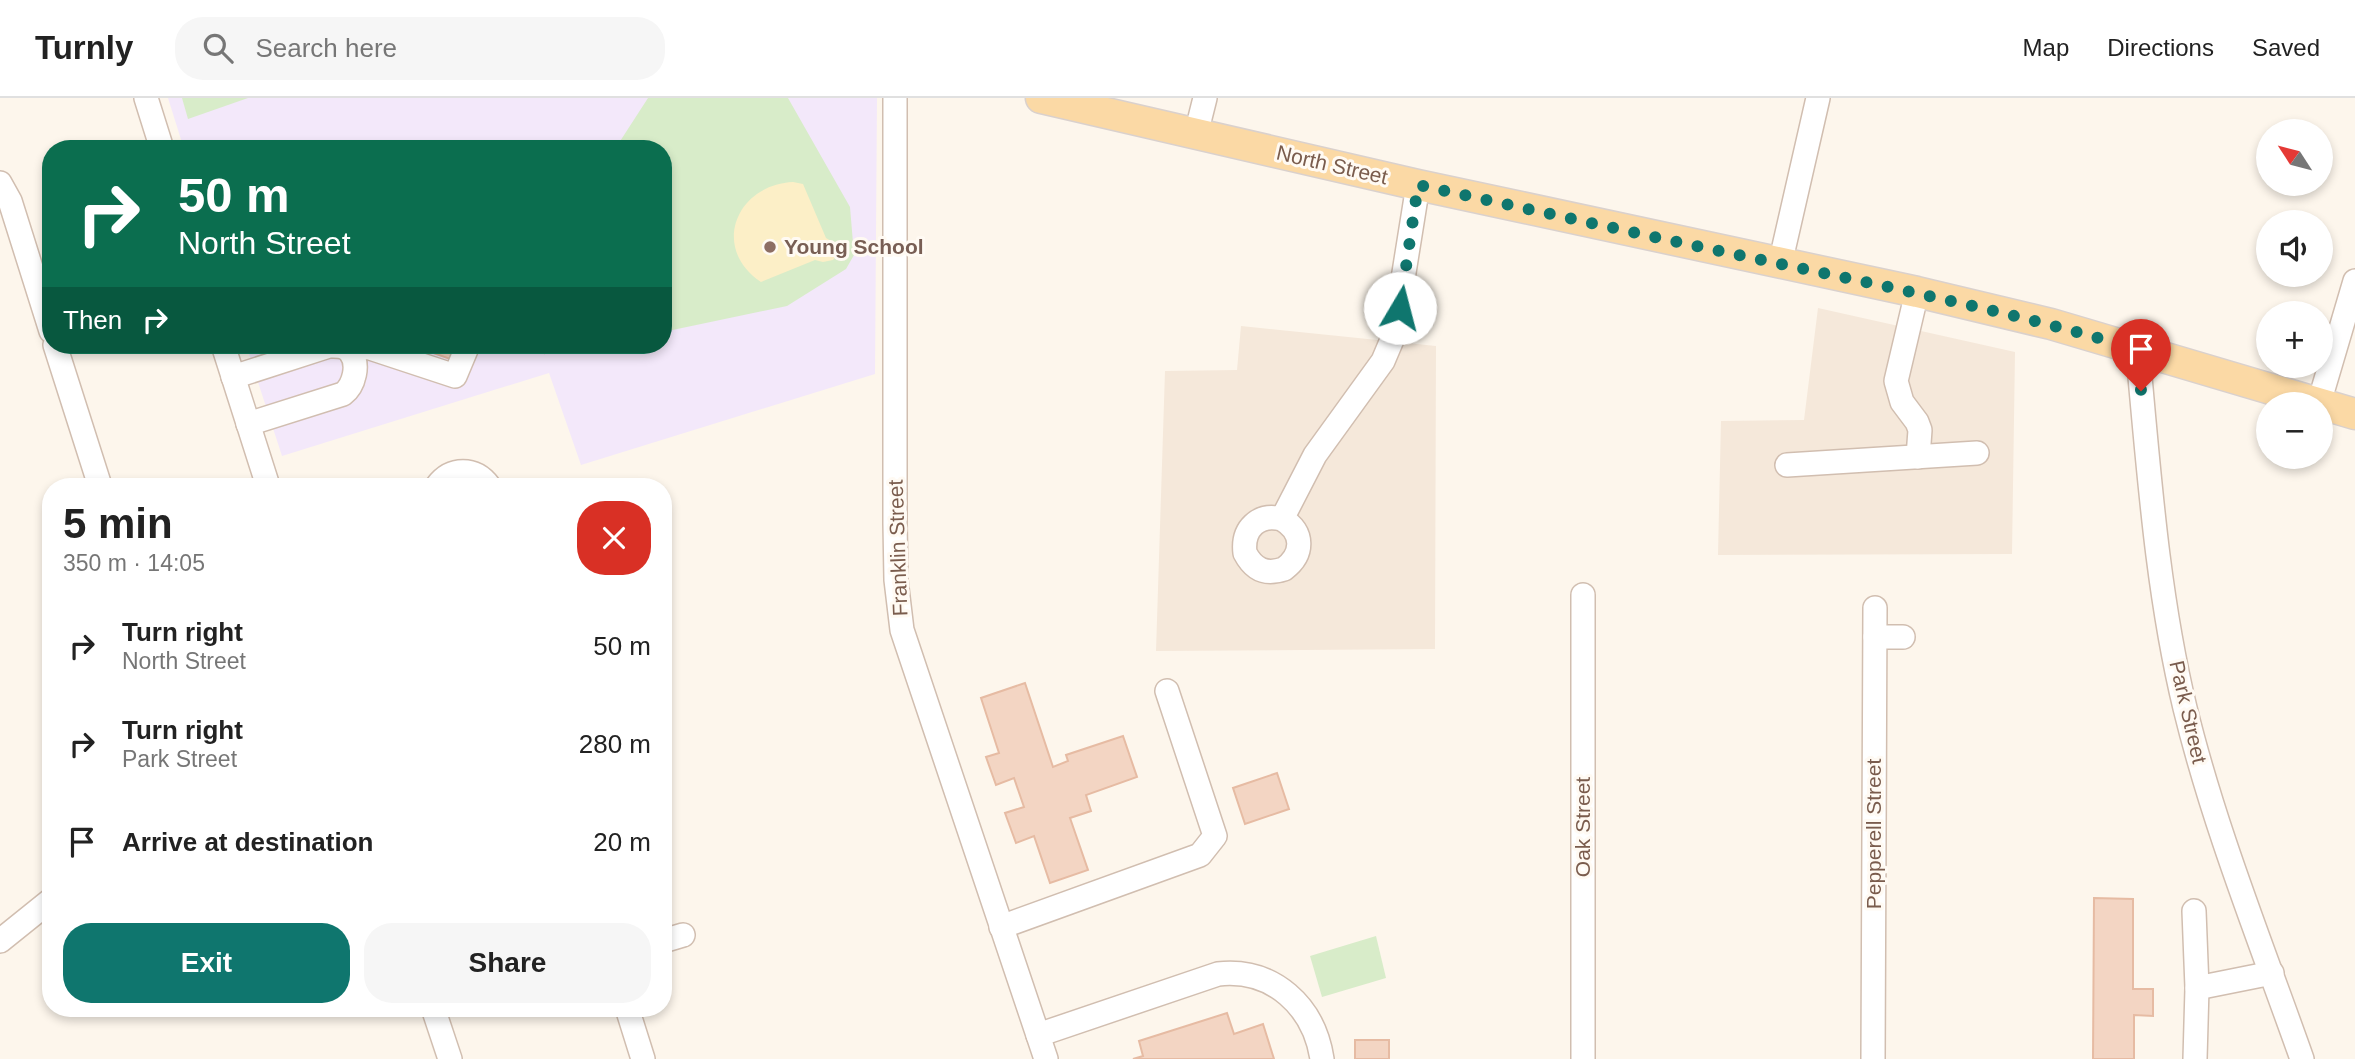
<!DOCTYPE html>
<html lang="en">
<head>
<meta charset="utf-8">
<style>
  :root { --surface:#fff; --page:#f6f6f6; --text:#222; --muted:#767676; --line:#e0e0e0; --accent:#0f766e }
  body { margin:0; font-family:Helvetica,sans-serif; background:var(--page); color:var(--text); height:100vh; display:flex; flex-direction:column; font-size:26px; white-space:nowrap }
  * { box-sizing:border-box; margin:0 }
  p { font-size:23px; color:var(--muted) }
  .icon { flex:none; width:38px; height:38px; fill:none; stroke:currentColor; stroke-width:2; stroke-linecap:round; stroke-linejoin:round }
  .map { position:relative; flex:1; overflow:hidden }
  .drawer { position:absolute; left:42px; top:380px; width:630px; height:539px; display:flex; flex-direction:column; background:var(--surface); border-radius:28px; box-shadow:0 4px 10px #0003 }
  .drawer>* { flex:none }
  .banner { position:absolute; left:42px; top:42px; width:630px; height:214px; border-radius:28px; box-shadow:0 4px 10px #0003; background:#0b6e4f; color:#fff; overflow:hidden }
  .needle { width:46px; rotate:306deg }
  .buttons { position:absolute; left:2256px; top:21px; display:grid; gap:14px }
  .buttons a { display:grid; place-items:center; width:77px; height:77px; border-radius:50%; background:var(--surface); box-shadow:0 4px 10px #0003; font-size:35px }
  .pin { position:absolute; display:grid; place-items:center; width:60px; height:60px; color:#fff; margin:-72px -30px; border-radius:50% 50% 50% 0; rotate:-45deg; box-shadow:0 0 7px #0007 }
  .pin .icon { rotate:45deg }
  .me { position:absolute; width:77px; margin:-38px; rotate:8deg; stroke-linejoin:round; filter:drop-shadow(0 0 5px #0008) }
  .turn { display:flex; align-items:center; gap:24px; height:147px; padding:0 21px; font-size:32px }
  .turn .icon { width:91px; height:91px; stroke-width:2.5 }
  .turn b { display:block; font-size:49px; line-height:60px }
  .then { display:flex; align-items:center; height:66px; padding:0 21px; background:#0003; gap:14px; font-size:26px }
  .round { display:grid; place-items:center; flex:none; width:74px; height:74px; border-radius:28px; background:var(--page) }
  .head { display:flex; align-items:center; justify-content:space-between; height:119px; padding:0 21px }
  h1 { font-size:42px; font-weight:700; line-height:52px }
  .button { display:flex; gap:14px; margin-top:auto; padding:14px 21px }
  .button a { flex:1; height:80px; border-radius:28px; background:var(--accent); color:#fff; font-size:28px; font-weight:700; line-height:80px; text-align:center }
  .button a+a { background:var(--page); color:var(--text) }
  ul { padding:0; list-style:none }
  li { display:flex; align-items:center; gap:21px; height:98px; padding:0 21px }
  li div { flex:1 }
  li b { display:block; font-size:26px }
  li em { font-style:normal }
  header { display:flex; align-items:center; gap:42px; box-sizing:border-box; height:98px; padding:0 35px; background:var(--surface); border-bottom:2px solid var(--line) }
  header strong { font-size:33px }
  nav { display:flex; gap:38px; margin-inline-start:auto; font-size:24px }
  .search { width:490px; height:63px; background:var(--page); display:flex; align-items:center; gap:18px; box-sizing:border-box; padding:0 24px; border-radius:28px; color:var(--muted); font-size:26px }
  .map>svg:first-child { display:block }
  .residential { fill:#f5e8da }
  .education { fill:#f3e8fa }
  .green { fill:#d8ecc9 }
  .sand { fill:#fcefc7 }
  .building { fill:#f3d5c3; stroke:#e6bba3; stroke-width:2 }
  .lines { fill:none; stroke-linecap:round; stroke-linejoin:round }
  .minor-casing { stroke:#d1beb0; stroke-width:26 }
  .major-casing { stroke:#dad1cd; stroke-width:33 }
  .minor { stroke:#fff; stroke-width:23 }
  .major { stroke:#fbd9a5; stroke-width:30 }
  .route { stroke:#0f766e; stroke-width:12; stroke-dasharray:0 21.6 }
  .education-dot { fill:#8d6e63; stroke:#fffaf3; stroke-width:2.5 }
  .labels { text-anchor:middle; stroke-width:6; stroke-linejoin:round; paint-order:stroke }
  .street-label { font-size:21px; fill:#7a5c4d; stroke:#fffaf3 }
  .education-label { font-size:21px; font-weight:bold; fill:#785e54; stroke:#fffaf3; text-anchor:start }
</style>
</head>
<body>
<header>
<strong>Turnly</strong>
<div class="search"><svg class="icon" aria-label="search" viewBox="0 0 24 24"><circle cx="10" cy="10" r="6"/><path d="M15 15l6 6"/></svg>Search here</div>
<nav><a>Map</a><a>Directions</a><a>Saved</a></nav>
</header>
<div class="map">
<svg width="2355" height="961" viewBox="0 0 2355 961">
  <rect width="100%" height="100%" fill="#fdf6ec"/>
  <g class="residential">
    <polygon points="1818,210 2015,254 2012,456 1718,457 1721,323 1804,322"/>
    <polygon points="1241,228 1436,248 1435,551 1156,553 1165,273 1237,272"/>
  </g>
  <polygon class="education" points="168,0 877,0 875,276 581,367 549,275 282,358 246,247 663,247 663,51 184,51"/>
  <g class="green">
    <polygon points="182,0 248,0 188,21"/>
    <polygon points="648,0 788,0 850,109 854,157 846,171 787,208 663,234 663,51 615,51"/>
    <polygon points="1376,838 1386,880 1322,899 1310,858"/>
  </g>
  <path class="sand" d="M 793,84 L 803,86 L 826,140 L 836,146 L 836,158 L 833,162 L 823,164 L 815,162 L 761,184 C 711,151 735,87 793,84 Z"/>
  <g class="building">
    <polygon points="411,247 458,247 453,262"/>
    <polygon points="521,247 546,247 544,255 520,250"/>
    <polygon points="1025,585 1053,669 1068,663 1066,657 1123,638 1137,679 1086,697 1091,713 1070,720 1088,772 1050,785 1034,738 1016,745 1005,715 1024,709 1014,680 996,687 986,659 999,655 981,600"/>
    <polygon points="1277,675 1289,711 1245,726 1233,690"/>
    <polygon points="2094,800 2133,801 2133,891 2153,891 2153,918 2134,917 2134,961 2093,961"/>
    <polygon points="1227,915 1234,936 1263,926 1274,961 1133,961 1143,958 1139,943"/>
    <rect x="1355" y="942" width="34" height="19"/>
  </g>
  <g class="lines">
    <defs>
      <g id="minor">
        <polyline points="146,0 162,51"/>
        <polyline points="895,0 895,426 896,482 902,532 1046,961"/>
        <polyline points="1196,36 1205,0"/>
        <polyline points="0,85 10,103 51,233"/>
        <polyline points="1780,166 1818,0"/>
        <polyline points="1917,194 1896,283 1902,304 1917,324 1920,332 1918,359"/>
        <polyline points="55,247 100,388"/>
        <polyline points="223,247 268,388"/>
        <polyline points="350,253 367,249 455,278 468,247"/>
        <path d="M 2143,253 L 2140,279 C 2150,389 2159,502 2185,610 C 2214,729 2261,845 2302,961"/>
        <path d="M 233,279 L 329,248 C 336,248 345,247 350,254 C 360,266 354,288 343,296 L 248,326"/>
        <polyline points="2319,305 2355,183"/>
        <polyline points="1787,367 1977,355"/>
        <path d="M 437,388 C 451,369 475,369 489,388"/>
        <path d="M 1282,421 C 1304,434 1304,456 1284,471 C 1266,477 1254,472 1245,455 C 1242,431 1258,415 1282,421 L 1315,357 L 1383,263 L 1394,237 L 1418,87"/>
        <polyline points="1583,497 1583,961"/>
        <polyline points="1875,539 1903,539"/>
        <polyline points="2194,813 2197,890"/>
        <polyline points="1001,829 1200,757 1215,738 1167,593"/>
        <polyline points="0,843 51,802"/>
        <polyline points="663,843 683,837"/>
        <polyline points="433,910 450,961"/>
        <polyline points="627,910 643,961"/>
        <path d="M 1038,937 L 1218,876 C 1273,870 1314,908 1322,961"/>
        <polyline points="1873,961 1875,510"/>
        <polyline points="2195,961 2197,890 2272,875"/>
      </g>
      <polyline id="major" points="1041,0 1418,87 1917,194 2051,226 2355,316"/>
    </defs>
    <use href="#minor" class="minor-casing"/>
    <use href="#major" class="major-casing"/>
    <use href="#minor" class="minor"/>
    <use href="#major" class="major"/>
  </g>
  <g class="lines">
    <path class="route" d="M 1400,210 L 1418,87 C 1539,113 1660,141 1781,166 C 1903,192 2024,217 2143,253 L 2140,271 L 2141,293"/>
  </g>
  <circle class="education-dot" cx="770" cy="149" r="7"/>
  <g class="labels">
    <g class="street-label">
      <text transform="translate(1332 67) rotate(13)" y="7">North Street</text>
      <text transform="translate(898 450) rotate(-92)" y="7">Franklin Street</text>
      <text transform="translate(2188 614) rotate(77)" y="7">Park Street</text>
      <text transform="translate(1583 729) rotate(-90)" y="7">Oak Street</text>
      <text transform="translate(1874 736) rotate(-90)" y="7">Pepperell Street</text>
    </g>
    <g class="education-label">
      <text x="784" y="156">Young School</text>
    </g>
  </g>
</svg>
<div class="buttons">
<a><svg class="needle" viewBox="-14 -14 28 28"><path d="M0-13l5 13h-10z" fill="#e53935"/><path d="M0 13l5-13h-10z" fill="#767676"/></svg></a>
<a><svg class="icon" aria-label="sound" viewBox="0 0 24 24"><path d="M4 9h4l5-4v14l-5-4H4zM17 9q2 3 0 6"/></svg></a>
<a>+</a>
<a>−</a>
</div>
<div class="pin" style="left:2141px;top:293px;background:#d93025"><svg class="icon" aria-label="arrive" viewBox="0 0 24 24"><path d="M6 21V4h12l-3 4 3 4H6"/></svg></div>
<svg class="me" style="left:1400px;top:210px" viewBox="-20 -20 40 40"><circle r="19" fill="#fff"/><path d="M0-13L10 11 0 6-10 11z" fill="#0f766e"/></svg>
<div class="banner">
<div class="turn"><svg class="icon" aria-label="right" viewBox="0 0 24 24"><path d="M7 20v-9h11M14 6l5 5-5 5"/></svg><div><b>50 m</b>North Street</div></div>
<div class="then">Then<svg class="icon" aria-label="right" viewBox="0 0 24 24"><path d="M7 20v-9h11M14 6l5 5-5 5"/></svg></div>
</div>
<section class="drawer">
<div class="head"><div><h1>5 min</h1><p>350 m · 14:05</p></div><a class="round" style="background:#d93025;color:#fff"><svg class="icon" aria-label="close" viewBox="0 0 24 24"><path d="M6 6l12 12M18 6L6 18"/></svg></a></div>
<ul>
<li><svg class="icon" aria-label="right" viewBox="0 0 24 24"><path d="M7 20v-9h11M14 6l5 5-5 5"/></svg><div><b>Turn right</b><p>North Street</p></div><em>50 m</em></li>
<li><svg class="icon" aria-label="right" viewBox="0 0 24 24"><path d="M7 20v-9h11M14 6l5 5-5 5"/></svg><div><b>Turn right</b><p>Park Street</p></div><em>280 m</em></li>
<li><svg class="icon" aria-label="arrive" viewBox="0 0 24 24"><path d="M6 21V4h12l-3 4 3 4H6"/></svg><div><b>Arrive at destination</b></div><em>20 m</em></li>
</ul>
<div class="button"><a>Exit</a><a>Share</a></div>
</section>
</div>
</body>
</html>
